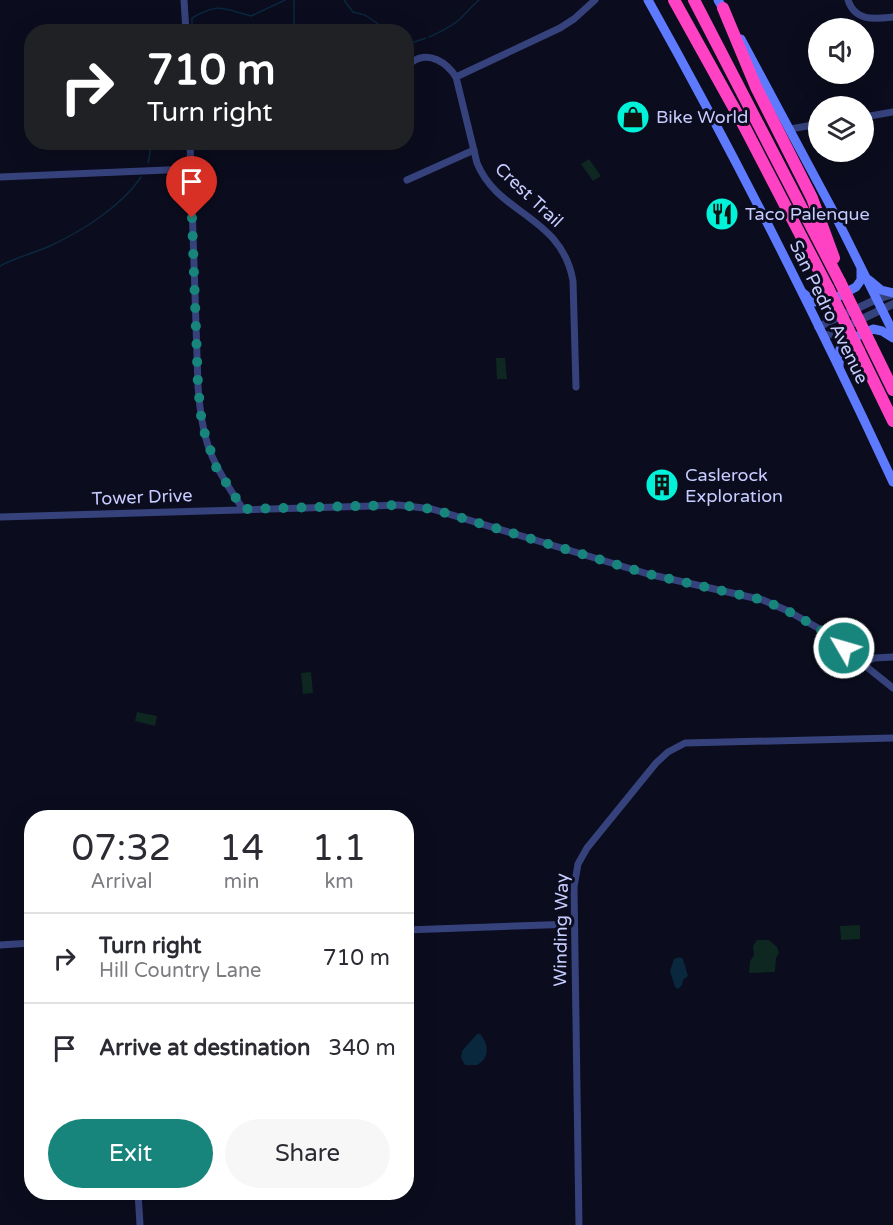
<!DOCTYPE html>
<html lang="en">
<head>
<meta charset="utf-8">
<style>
  :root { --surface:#fff; --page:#f7f7f7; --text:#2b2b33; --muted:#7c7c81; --line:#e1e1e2; --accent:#18857d }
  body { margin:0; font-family:"Varela Round",sans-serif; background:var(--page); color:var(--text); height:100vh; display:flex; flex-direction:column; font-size:22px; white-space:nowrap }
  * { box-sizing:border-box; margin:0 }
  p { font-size:20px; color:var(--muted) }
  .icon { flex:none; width:33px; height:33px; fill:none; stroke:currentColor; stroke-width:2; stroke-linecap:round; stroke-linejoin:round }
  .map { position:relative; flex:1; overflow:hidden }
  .panel { position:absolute; left:24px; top:810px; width:390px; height:390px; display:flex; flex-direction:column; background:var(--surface); border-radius:24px; box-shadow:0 6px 24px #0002 }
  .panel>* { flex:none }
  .hud { position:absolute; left:24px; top:24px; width:390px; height:126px; border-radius:24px; box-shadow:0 6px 24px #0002; background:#202124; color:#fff; overflow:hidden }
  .tools { position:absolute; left:808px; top:18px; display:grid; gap:12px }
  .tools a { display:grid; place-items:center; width:66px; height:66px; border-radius:50%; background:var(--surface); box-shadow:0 6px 24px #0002; font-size:30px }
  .pin { position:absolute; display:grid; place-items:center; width:51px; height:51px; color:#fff; margin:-62px -26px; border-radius:50% 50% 50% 0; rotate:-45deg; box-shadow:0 0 6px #0007 }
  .pin .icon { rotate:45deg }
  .me { position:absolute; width:66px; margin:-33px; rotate:308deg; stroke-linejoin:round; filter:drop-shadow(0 0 4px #0008) }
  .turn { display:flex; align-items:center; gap:21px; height:126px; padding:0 24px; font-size:27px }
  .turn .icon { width:78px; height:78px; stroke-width:2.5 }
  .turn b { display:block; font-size:42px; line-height:51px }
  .eta { display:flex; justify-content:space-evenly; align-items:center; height:102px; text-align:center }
  .eta b { font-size:36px; font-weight:600; line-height:42px }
  .action { display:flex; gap:12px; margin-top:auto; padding:12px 24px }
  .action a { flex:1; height:69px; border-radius:36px; background:var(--accent); color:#fff; font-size:24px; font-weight:600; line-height:69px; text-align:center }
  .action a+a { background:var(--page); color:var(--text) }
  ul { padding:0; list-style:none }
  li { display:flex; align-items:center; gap:18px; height:90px; padding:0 24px; border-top:2px solid var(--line) }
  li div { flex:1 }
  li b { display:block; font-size:22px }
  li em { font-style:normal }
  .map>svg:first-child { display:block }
  .green { fill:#0e2721 }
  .water { fill:#0a283d }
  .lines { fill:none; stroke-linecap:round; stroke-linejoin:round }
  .stream { stroke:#0a283d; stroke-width:1.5 }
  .minor { stroke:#36427c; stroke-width:7 }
  .tertiary { stroke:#36427c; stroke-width:8 }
  .secondary { stroke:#5e7bff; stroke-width:9 }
  .motorway { stroke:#ff42c4; stroke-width:12 }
  .motorway-bridge { stroke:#ff42c4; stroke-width:12 }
  .route { stroke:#18857d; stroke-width:10; stroke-dasharray:0 18 }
  .labels { text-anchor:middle; stroke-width:6; stroke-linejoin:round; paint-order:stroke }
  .poi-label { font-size:18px; fill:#c7ccff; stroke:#0b0c1d; text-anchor:start }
  .street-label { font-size:18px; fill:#c7ccff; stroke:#0b0c1d }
</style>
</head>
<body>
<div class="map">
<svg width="893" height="1225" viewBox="0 0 893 1225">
  <rect width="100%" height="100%" fill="#0b0c1d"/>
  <g class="green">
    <polygon points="589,159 601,176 593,181 581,164"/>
    <polygon points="496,358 505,358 507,379 497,379"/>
    <polygon points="311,672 313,693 303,694 301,673"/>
    <polygon points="137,712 157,716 155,726 135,721"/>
    <polygon points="860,925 860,939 841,940 840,926"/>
    <polygon points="757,940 769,940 777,947 779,953 776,958 775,972 749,973 750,961 754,955 753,946"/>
  </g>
  <g class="water">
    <polygon points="680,957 683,959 688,976 683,980 682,985 678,989 675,987 670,971 674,959"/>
    <path d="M 477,1034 L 480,1034 C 489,1044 490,1058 477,1065 L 465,1065 L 461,1058 L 462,1051 Z"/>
  </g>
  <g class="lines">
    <g class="stream">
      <polyline points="294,0 294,32"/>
      <polyline points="344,0 353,12 365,15 377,23 383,32"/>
      <path d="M 192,32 L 192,18 C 220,2 223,9 251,16 L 285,0"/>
      <path d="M 429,37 C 440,32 452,27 461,18 C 467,12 472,6 479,0"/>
      <polyline points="406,45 426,38"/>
      <polyline points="148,163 152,142"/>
      <path d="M 0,266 C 16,257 35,253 52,245 C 82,231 123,205 141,177"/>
    </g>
    <g class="minor">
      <polyline points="184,0 186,32"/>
      <path d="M 848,0 C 855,22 875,19 893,17"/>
      <path d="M 412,62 C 429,50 447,63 456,77 L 477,163 C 498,215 562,216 573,281 L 576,387"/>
      <polyline points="456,77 560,28 574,19 595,0"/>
      <polyline points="864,117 893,112"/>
      <polyline points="790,129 819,124"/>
      <path d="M 190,142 L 198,386 C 202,443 211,462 243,509"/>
      <polyline points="0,177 191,169"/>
      <polyline points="407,180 474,150"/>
      <polyline points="0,517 372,506 398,505 432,509 648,574 763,600 788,611 818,628 893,688"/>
      <polyline points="863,663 874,658 893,657"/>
      <polyline points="406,930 574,924"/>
      <polyline points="0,945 32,943"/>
      <polyline points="138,1192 140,1225"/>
      <polyline points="579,1225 574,887 578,864 587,848 656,763 668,752 685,743 893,738"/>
    </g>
    <g class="tertiary">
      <polyline points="818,327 877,299 893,294"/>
      <polyline points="824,337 893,304"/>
    </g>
    <g class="secondary">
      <path d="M 648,0 C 736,157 817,318 893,482"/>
      <polyline points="718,0 726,14"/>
      <polyline points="741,39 831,207 893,332"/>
      <polyline points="869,280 881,290 893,293"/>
      <polyline points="803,293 815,302 828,302 856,287 861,280 861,270"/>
      <polyline points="839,366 840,349 847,341 873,329 882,331 893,338"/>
    </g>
    <g class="motorway">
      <polyline points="674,0 744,126 828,288"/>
      <polyline points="694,0 840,282"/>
      <polyline points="723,8 756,87 812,198 834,258"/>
      <polyline points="871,345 893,390"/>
      <polyline points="859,351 893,421"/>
    </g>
    <g class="motorway-bridge">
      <polyline points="840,282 871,345"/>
      <polyline points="828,288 859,351"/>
    </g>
  </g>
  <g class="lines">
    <polyline class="route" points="192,218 198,386 202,425 216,467 243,509 398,505 432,509 648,574 763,600 788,611 818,628 844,648"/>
  </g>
  <defs>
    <symbol id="shop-disc" viewBox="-11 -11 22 22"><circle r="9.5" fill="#00f2d8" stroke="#0b0c1d"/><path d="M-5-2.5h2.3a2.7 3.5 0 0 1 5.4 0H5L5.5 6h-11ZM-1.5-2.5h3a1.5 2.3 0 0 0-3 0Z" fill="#111"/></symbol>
    <symbol id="restaurant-disc" viewBox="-11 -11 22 22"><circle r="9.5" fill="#00f2d8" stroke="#0b0c1d"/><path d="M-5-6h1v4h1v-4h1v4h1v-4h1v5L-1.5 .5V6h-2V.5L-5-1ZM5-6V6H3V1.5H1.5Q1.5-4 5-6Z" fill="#111"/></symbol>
    <symbol id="building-disc" viewBox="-11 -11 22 22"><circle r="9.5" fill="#00f2d8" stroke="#0b0c1d"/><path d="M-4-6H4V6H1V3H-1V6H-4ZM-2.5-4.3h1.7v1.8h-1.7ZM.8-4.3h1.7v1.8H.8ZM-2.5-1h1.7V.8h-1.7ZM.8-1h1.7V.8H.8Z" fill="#111"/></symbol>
  </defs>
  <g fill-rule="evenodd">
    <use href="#shop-disc" x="614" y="98" width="38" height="38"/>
    <use href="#restaurant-disc" x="703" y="195" width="38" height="38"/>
    <use href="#building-disc" x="643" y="466" width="38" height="38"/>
  </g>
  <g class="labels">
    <g class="poi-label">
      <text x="656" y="123">Bike World</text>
      <text x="745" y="220">Taco Palenque</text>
      <text x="685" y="481">Caslerock<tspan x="685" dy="21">Exploration</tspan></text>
    </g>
    <g class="street-label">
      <text transform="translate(529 195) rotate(43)" y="6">Crest Trail</text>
      <text transform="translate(829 312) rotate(64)" y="6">San Pedro Avenue</text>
      <text transform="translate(142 497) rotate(-2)" y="6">Tower Drive</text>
      <text transform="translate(561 930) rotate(-89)" y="6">Winding Way</text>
    </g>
  </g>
</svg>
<div class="tools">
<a><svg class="icon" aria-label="sound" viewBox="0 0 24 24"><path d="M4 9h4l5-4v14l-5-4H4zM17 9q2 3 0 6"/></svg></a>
<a><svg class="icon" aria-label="layers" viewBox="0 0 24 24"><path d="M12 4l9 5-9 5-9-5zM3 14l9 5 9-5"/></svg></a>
</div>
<div class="pin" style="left:192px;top:218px;background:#d93025"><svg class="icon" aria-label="arrive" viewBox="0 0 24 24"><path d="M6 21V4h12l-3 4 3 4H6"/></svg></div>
<svg class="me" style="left:844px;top:648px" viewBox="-20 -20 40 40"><circle r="17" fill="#18857d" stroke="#fff" stroke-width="3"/><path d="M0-11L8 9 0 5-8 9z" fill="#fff"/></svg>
<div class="hud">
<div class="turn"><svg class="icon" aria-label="right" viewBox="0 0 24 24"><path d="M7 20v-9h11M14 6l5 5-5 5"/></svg><div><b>710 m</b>Turn right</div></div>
</div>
<section class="panel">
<div class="eta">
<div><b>07:32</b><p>Arrival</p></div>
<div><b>14</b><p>min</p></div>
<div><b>1.1</b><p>km</p></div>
</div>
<ul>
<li><svg class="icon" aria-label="right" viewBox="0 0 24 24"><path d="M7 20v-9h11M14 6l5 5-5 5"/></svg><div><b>Turn right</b><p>Hill Country Lane</p></div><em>710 m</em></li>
<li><svg class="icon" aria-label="arrive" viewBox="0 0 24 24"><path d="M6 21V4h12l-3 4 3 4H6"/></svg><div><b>Arrive at destination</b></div><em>340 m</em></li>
</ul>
<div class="action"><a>Exit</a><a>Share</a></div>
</section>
</div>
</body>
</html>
